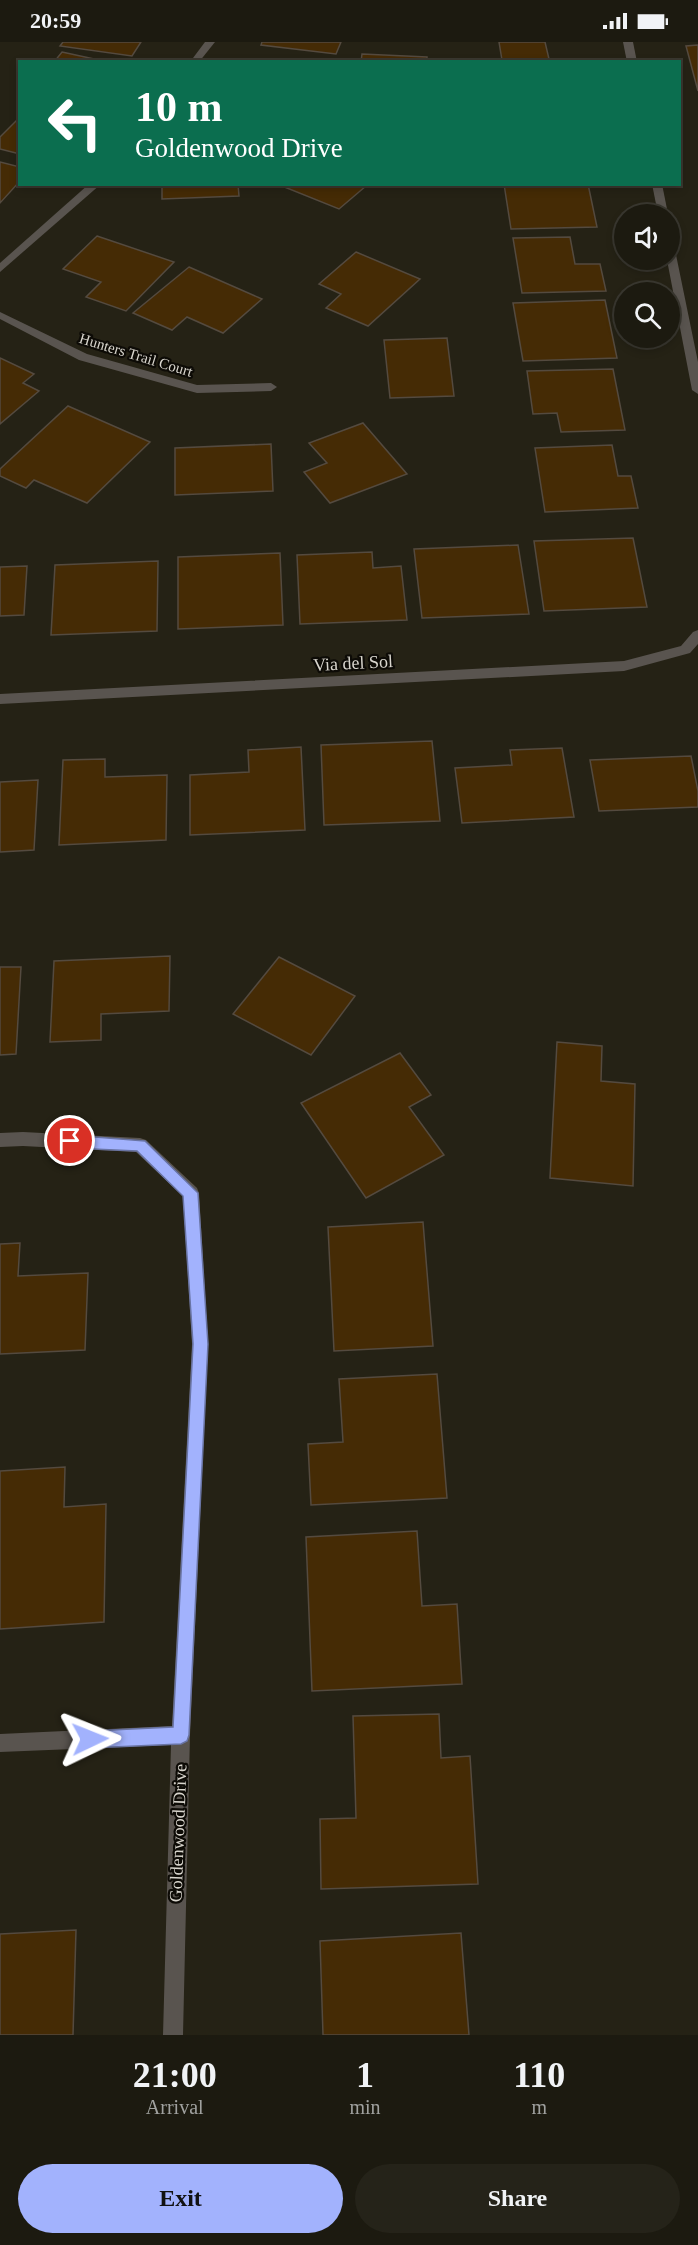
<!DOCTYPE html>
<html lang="en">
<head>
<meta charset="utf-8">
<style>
  :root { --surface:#1c1a10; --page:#252319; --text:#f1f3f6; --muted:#a0a19f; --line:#3a3830; --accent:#a2b2fd }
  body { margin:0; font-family:Georgia,serif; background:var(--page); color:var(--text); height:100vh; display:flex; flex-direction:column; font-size:22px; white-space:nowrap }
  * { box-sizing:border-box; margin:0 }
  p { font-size:20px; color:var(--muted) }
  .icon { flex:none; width:33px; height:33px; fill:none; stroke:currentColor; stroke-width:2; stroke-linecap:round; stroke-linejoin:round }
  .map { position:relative; height:1993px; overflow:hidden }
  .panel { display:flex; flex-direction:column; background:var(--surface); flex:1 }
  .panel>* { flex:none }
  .hud { position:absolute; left:18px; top:18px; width:663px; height:126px; border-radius:0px; box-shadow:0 3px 9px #0003,0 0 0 2px var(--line); background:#0b6e4f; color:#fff; overflow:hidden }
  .buttons { position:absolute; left:614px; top:162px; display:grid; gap:12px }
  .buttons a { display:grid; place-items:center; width:66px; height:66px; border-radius:50%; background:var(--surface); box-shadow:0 3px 9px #0003,0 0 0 2px var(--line); font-size:30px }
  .pin { position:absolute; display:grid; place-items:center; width:51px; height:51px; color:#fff; margin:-26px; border:3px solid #fff; border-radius:50%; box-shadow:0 2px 6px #0007 }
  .me { position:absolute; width:66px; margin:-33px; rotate:88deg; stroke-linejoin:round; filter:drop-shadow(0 0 4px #0008) }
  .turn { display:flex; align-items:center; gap:21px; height:126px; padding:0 18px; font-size:27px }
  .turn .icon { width:78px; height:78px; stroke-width:2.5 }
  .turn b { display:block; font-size:42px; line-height:51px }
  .eta { display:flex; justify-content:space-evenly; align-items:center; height:102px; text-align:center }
  .eta b { font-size:36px; font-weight:600; line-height:42px }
  .cta { display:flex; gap:12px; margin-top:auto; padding:12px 18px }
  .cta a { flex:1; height:69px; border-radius:36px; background:var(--accent); color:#111; font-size:24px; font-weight:600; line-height:69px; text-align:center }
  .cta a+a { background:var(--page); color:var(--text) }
  .status { display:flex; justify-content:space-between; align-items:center; height:42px; padding:0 30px; background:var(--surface); direction:ltr }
  .status svg { height:16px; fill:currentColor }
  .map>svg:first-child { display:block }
  .building { fill:#452b05; stroke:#544a3f; stroke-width:1.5 }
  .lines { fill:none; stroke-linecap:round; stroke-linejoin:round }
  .minor { fill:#59544f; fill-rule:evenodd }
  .route { fill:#a2b2fd; stroke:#6974a4; stroke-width:1.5 }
  .labels { text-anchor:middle; stroke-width:4.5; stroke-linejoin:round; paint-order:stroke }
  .far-street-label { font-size:15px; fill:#d8d5cd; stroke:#0d0b06 }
  .street-label { font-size:18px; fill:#d8d5cd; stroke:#0d0b06 }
</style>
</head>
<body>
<div class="status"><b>20:59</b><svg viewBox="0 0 49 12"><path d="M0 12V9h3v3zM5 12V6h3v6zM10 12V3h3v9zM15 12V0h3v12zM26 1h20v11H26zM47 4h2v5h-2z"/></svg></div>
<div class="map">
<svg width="698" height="1993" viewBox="0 0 698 1993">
  <rect width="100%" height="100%" fill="#252215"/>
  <g class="building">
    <polygon points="63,0 141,0 132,14 60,4"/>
    <polygon points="262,0 341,0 336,12 261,3"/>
    <polygon points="499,0 545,0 549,17 502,18"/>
    <polygon points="698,3 698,49 686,4"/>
    <polygon points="62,10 108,20 54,20"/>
    <polygon points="362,12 427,15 427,20 361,20"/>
    <polygon points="20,75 20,112 0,107 0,95"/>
    <polygon points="0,120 20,125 20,139 0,161"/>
    <polygon points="162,142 238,142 239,154 162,157"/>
    <polygon points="277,142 362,142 366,144 339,167"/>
    <polygon points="504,142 588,142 597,185 511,187"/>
    <polygon points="97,194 174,220 126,269 86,255 101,240 63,227"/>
    <polygon points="570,195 575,222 600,222 606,249 522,251 513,196"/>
    <polygon points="356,210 420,237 368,284 326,266 341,252 319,242"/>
    <polygon points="189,225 262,257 223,291 187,275 172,288 133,271"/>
    <polygon points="605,258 617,316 523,319 513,261"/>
    <polygon points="447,296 454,354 390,356 384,298"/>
    <polygon points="0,316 34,332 23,341 39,349 0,382"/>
    <polygon points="613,327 625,388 561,390 557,371 533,372 527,329"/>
    <polygon points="68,364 150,400 87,461 34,438 26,446 0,434 0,427"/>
    <polygon points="363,381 407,432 330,461 304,430 327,421 309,401"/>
    <polygon points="271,402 273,449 175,453 175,406"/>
    <polygon points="612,403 618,434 631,434 638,466 545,470 535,406"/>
    <polygon points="633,496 647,565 544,569 534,499"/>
    <polygon points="518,503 529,572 422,576 414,507"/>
    <polygon points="372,510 373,526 401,524 407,578 300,582 297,513"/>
    <polygon points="280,511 283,583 178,587 178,515"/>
    <polygon points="158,519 157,589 51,593 55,523"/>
    <polygon points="27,524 24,573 0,574 0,525"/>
    <polygon points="432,699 440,779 324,783 321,703"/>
    <polygon points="301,705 305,788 190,793 190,733 249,730 248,708"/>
    <polygon points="562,706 574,775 462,781 455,726 512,723 510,708"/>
    <polygon points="691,714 698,749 698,765 599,769 590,718"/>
    <polygon points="105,717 105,735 167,733 166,798 59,803 63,718"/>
    <polygon points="38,738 34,808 0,810 0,740"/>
    <polygon points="170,914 169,969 101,972 101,998 50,1000 54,919"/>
    <polygon points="279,915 355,954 311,1013 233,972"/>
    <polygon points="0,925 21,925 16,1012 0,1013"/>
    <polygon points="557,1000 602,1004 601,1039 635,1042 633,1144 550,1136"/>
    <polygon points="400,1011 431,1053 409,1065 444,1113 366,1156 301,1061"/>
    <polygon points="423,1180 433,1304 334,1309 328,1185"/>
    <polygon points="20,1201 18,1234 88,1231 85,1308 0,1312 0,1202"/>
    <polygon points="437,1332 447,1456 311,1463 308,1402 343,1400 339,1337"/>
    <polygon points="65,1425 64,1465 106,1462 104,1580 0,1587 0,1429"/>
    <polygon points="417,1489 422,1564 457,1562 462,1642 312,1649 306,1495"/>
    <polygon points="439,1672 441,1716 470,1714 478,1842 321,1847 320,1777 356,1776 353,1674"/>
    <polygon points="76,1888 73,1993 0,1993 0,1892"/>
    <polygon points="461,1891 469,1993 323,1993 320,1899"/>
  </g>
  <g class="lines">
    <g class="minor">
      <polygon points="205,0 215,0 199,20 190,20"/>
      <polygon points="623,0 633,0 637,20 627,20"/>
      <polygon points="89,142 101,142 0,230 0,221"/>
      <polygon points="652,142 662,142 668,172 658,172"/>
      <polygon points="669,200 674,203 698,320 698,352 692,348 667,218 669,218"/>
      <polygon points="0,270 87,312 197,343 271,341 277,345 271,349 197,351 79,318 0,277"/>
      <polygon points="698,588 698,602 690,611 624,629 0,662 0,652 624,619 681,604 693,590"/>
      <polygon points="23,1090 140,1096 146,1098 197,1146 199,1151 208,1302 190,1693 183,1993 163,1993 171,1703 0,1710 0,1692 172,1684 192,1302 183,1154 136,1110 23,1104 0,1105 0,1091"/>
    </g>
  </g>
  <polygon class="route" points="70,1093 145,1099 198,1151 208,1302 189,1693 187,1699 181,1702 90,1706 84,1703 82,1697 84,1691 90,1689 173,1685 193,1302 183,1154 137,1109 70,1106 65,1104 63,1099 65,1095"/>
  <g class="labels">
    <g class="far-street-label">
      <text transform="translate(136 313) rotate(17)" y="5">Hunters Trail Court</text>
    </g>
    <g class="street-label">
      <text transform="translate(353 621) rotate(-3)" y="6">Via del Sol</text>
      <text transform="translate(178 1791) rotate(-88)" y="6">Goldenwood Drive</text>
    </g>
  </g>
</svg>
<div class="buttons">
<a><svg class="icon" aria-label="sound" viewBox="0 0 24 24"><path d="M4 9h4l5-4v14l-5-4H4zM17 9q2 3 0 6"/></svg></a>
<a><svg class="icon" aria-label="search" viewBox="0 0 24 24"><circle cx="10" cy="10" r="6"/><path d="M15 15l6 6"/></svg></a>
</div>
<div class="pin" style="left:70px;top:1099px;background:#d93025"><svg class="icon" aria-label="arrive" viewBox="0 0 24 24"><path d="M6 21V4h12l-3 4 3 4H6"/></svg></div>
<svg class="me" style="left:90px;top:1697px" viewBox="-20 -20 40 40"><path d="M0-17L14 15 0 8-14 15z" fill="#a2b2fd" stroke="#fff" stroke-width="4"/></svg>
<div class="hud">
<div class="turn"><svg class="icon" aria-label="left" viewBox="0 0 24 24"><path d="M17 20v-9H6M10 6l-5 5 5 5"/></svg><div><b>10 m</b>Goldenwood Drive</div></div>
</div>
</div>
<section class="panel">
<div class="eta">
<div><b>21:00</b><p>Arrival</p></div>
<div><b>1</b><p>min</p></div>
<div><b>110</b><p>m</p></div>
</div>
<div class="cta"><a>Exit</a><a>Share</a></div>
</section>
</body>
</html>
